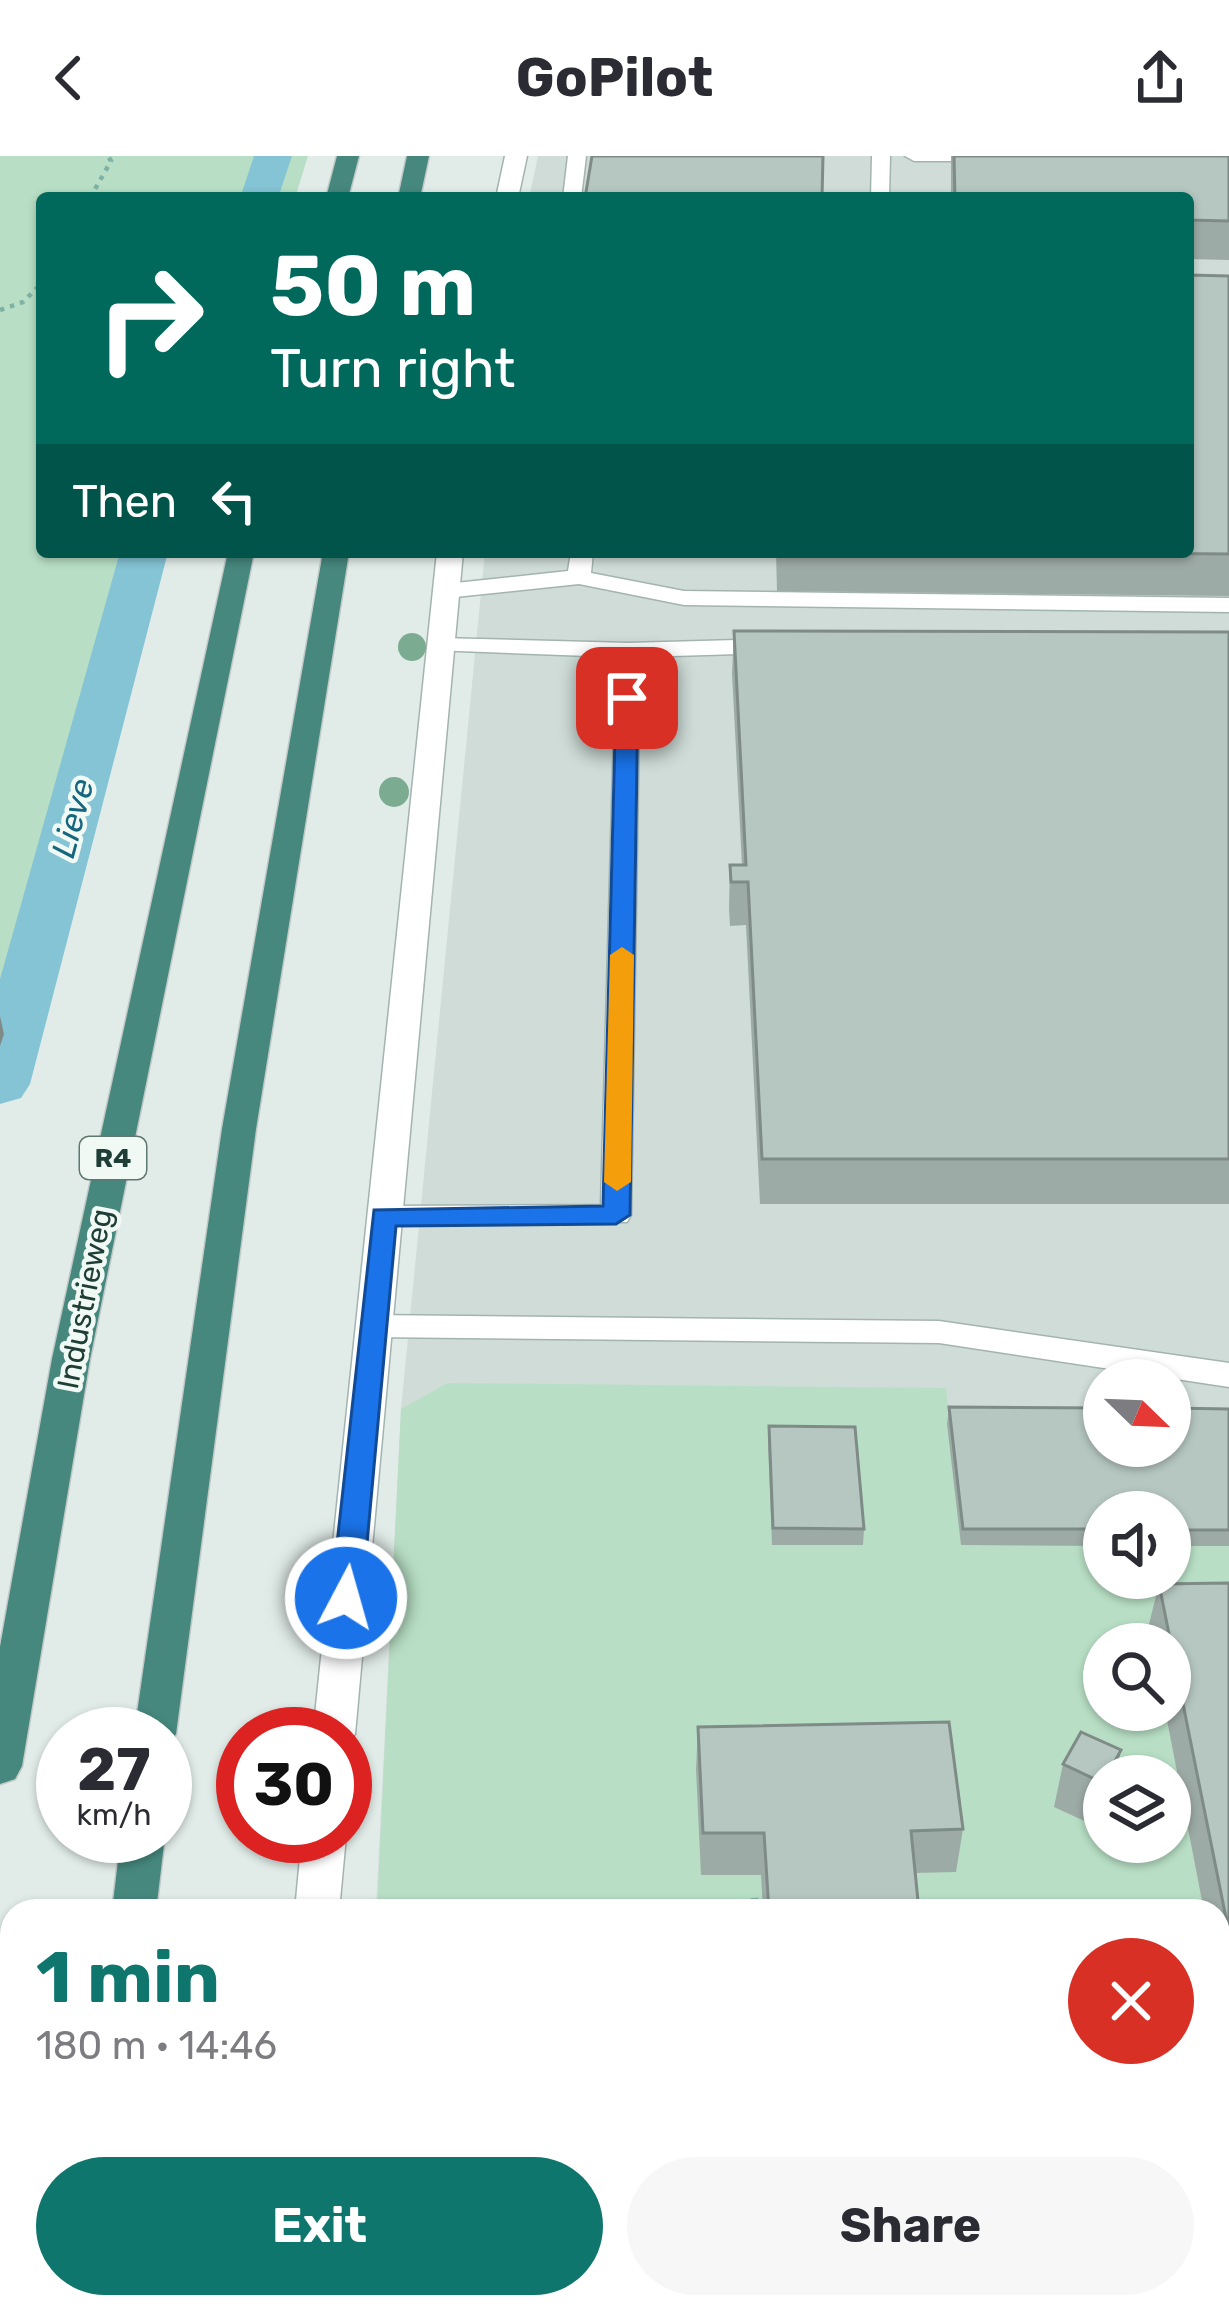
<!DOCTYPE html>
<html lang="en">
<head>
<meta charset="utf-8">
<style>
  :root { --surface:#fff; --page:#f7f7f7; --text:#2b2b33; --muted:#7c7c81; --accent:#0f766e }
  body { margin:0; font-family:Rubik,sans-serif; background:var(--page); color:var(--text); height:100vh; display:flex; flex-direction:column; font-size:45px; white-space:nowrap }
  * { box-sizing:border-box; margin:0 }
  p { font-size:39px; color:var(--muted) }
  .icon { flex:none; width:66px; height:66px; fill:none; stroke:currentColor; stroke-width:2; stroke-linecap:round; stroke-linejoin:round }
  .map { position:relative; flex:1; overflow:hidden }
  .drawer { position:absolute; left:0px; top:1743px; width:1230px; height:420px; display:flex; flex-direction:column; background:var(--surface); border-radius:36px 36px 0 0; box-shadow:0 3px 9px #0004 }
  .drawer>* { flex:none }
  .banner { position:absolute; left:36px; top:36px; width:1158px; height:366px; border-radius:12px; box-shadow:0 3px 9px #0004; background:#00695c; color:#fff; overflow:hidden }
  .needle { width:78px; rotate:113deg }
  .tools { position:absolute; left:1083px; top:1203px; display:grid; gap:24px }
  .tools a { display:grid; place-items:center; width:108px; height:108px; border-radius:50%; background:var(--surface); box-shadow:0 3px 9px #0004; font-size:60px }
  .speed { position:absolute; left:36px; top:1551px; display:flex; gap:24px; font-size:60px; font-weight:700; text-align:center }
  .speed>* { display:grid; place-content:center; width:156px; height:156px; border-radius:50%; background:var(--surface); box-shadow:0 3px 9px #0004; line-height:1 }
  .speed small { font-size:30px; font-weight:400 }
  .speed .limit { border:18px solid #d22; background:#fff; color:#111 }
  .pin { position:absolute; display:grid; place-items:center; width:102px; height:102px; color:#fff; margin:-51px; border-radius:24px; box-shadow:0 6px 18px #0006 }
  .me { position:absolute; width:132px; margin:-66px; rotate:6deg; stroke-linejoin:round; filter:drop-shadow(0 0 9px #0008) }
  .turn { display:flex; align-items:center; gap:42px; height:252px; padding:0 36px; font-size:54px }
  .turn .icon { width:156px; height:156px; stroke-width:2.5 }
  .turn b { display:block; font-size:84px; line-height:102px }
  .then { display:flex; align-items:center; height:114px; padding:0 36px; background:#0003; gap:24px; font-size:45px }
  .round { display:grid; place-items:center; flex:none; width:126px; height:126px; border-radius:63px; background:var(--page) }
  .head { display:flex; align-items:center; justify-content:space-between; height:204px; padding:0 36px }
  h1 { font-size:72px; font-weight:700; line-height:90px; color:var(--accent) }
  .action { display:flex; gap:24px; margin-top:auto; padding:24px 36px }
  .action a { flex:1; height:138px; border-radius:72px; background:var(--accent); color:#fff; font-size:48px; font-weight:700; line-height:138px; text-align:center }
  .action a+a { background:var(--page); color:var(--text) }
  header { display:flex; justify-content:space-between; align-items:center; height:156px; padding:0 36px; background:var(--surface); font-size:54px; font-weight:700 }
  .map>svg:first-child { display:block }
  .built { fill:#cfdcd7; fill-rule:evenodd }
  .green { fill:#b8dfc5; fill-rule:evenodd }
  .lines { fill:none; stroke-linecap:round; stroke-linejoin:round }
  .canal { fill:#85c4d5; fill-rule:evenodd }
  .service-casing { stroke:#a3b4b0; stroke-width:3 }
  .minor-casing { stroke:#a3b4b0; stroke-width:3 }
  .trunk-casing { stroke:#c1c9c7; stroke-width:3 }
  .path-far1 { stroke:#7fb2a5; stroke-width:4.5; stroke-dasharray:4.5 6; stroke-linecap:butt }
  .path { stroke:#7fb2a5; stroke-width:9; stroke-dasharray:8 10; stroke-linecap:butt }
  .service { fill:#fff; fill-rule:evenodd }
  .minor { fill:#fff; fill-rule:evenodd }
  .trunk { fill:#46887e; fill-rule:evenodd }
  .tree { fill:#7bac92 }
  .wall { fill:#9daba6 }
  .shaded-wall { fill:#7f8b87 }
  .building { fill:#b6c7c1; stroke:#7f8b87; stroke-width:3 }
  .route { fill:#1a73e8; stroke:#114b97; stroke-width:3 }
  .slow { fill:#f59e0b }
  .labels { text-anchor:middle; stroke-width:9; stroke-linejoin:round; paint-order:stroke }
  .shield { fill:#f1f9f5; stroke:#5f7671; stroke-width:3 }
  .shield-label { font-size:27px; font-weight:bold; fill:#203e38 }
  .street-label { font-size:30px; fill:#203e38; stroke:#f1f9f5 }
  .water-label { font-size:33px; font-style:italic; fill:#16667e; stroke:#f1f9f5 }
</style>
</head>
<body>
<header><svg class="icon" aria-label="back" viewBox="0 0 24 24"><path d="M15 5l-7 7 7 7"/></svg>GoPilot<svg class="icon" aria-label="share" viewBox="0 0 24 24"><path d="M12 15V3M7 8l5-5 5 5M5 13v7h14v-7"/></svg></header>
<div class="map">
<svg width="1229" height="2163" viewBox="0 0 1229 2163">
  <rect width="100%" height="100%" fill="#e1ece8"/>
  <path class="built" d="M 538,0 L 1229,0 L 1229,2163 L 356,2163 L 356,2151 L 1218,2151 L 1218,1755 L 376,1755 L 401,1253 L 485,396 L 1188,396 L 1188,42 L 529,42 ZM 1104,1224 L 1170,1224 L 1170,1290 L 1104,1290 ZM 1104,1356 L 1170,1356 L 1170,1422 L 1104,1422 ZM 1104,1488 L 1170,1488 L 1170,1554 L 1104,1554 ZM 1104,1620 L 1170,1620 L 1170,1686 L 1104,1686 Z"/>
  <g class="green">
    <polygon points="0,0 308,0 295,42 42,42 42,396 127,396 98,485 0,847"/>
    <path d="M 448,1227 L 946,1232 L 961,1389 L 1104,1390 L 1104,1422 L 1170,1422 L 1170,1390 L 1229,1390 L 1229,1470 L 1149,1472 L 1152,1488 L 1104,1488 L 1104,1554 L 1165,1554 L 1204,1755 L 377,1755 L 401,1253 ZM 1104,1620 L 1170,1620 L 1170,1686 L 1104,1686 Z"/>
    <polygon points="1218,1826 1229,1882 1229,2163 356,2163 356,2151 1218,2151"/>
  </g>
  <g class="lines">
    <g class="canal">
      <polygon points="254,0 292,0 278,42 240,42"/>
      <polygon points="120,396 168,396 30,928 21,942 0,948 0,823"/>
    </g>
    <defs>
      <g id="service">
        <polygon points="568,0 586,0 581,42 563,42"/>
        <polygon points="872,0 890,0 889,42 871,42"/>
        <polygon points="905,0 1001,0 992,5 914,5"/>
        <polygon points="571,396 593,396 591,417 684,435 1229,442 1229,456 684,449 579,428 446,442 435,435 446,428 568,415"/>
        <polygon points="440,482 628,487 772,483 784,490 772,497 640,501 631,1059 627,1066 383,1070 368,1060 383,1050 601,1049 616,501 432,494 432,484"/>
        <polygon points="372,1159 939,1165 1229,1207 1229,1231 939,1187 372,1181 361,1178 357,1170 361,1162"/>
      </g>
      <g id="minor">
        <polygon points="505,0 527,0 518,42 496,42"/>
        <polygon points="437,396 463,396 355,1578 345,1592 345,1578 313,1578"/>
        <polygon points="345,1678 346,1680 339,1755 295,1755 302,1680"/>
        <polygon points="266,2151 316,2151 315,2163 265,2163"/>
      </g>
      <g id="trunk">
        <polygon points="337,0 359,0 348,42 326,42"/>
        <polygon points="407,0 429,0 420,42 398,42"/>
        <polygon points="228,396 254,396 90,1203 22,1610 15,1623 0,1628 0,1491 52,1203"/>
        <polygon points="323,396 349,396 256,973 176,1578 165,1592 165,1578 134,1578 222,973"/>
        <polygon points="121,1680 165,1680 156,1755 112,1755"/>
        <polygon points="62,2151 112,2151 111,2163 61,2163"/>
      </g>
    </defs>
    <use href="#service" class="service-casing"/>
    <use href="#minor" class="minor-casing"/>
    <use href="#trunk" class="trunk-casing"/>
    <g class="path-far1">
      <polyline points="90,42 111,5 108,0"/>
      <polyline points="0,154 23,146 42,127"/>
    </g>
    <g class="path">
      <polyline points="722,1755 721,1749 762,1746"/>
      <polyline points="752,2151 753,2163"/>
    </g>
    <use href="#service" class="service"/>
    <use href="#minor" class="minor"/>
    <use href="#trunk" class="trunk"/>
  </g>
  <g class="tree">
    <circle cx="412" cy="491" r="14"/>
    <circle cx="394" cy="636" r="15"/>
  </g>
  <g class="wall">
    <polygon points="951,0 1229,0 1229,104 1188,103 1188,42 951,42"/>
    <polygon points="1229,120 1229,440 777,435 776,396 1188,396"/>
    <polygon points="734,475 1229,476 1229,1048 760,1048 746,769 730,770 729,752 730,709 742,709 732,517"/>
    <polygon points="949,1251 1229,1253 1229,1390 1170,1390 1170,1356 1104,1356 1104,1390 961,1389 947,1268"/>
    <polygon points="769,1270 864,1373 863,1389 772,1389 768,1287"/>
    <polygon points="1229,1427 1229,1882 1218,1826 1218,1755 1204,1755 1165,1554 1170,1554 1170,1488 1152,1488 1148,1472 1159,1428"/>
    <polygon points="698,1571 963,1673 956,1716 915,1717 919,1755 763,1755 761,1719 701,1719 696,1613"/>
    <polygon points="1063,1608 1104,1620 1104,1650 1093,1669 1054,1651"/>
    <polygon points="788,2151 963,2151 964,2163 789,2163"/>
  </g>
  <g class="shaded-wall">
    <polygon points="0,860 4,878 0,890"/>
    <polygon points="1121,1594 1115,1620 1107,1620"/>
    <polygon points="1104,1625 1104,1650 1093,1669 1103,1627"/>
  </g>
  <g class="building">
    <polygon points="592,0 823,0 822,42 585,42"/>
    <polygon points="954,0 1229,0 1229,65 1188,64 1188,42 955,42"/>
    <polygon points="1188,119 1229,120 1229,398 1015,396 1188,396"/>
    <polygon points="734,475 1229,476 1229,1003 762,1003 748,726 731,726 730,709 746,709"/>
    <polygon points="949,1251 1104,1252 1104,1290 1170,1290 1170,1252 1229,1253 1229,1374 1170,1374 1170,1356 1104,1356 1104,1373 963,1373"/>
    <polygon points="769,1270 855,1271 864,1373 773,1372"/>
    <polygon points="1229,1427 1229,1777 1159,1428"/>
    <polygon points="949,1566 963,1673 911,1675 919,1755 769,1755 764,1677 703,1677 698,1571"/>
    <polygon points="1081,1576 1121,1594 1107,1620 1104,1620 1103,1627 1063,1608"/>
    <polygon points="795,2151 963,2151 964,2163 795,2163"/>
  </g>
  <polygon class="route" points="627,535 638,542 630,1059 616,1068 396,1070 362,1442 357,1451 346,1455 336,1451 331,1442 374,1054 603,1050 616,542"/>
  <polygon class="slow" points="622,791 634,799 631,1026 617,1035 604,1026 610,799"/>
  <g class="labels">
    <rect class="shield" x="80" y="981" width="66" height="42" rx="9"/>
    <g class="shield-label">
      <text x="113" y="1011">R4</text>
    </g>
    <g class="street-label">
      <text transform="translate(85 1143) rotate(-79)" y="10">Industrieweg</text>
    </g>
    <g class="water-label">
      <text transform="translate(72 662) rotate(-75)" y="12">Lieve</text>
    </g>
  </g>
</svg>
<div class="tools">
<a><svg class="needle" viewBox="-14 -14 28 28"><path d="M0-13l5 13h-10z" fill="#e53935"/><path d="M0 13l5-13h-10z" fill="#7c7c81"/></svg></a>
<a><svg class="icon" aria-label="sound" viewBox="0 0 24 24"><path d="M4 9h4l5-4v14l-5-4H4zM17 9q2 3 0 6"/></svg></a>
<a><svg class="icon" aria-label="search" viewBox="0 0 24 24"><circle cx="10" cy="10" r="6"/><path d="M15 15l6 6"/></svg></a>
<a><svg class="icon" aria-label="layers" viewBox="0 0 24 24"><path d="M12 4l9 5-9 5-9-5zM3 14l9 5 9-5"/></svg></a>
</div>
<div class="speed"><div>27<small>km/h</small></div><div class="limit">30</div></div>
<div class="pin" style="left:627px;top:542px;background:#d93025"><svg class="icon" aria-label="arrive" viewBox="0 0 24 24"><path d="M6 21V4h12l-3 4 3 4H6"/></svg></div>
<svg class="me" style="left:346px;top:1442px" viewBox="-20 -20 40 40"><circle r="17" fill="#1a73e8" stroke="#fff" stroke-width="3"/><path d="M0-11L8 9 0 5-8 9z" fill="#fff"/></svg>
<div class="banner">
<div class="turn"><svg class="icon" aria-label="right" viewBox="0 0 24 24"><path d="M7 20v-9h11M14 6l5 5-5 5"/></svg><div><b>50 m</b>Turn right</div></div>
<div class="then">Then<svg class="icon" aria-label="left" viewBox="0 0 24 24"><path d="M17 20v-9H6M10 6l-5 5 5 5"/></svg></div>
</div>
<section class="drawer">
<div class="head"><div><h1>1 min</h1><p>180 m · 14:46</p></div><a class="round" style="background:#d93025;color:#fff"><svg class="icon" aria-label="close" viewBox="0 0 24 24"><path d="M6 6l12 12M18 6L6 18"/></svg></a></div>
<div class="action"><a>Exit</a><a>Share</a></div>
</section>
</div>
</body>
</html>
